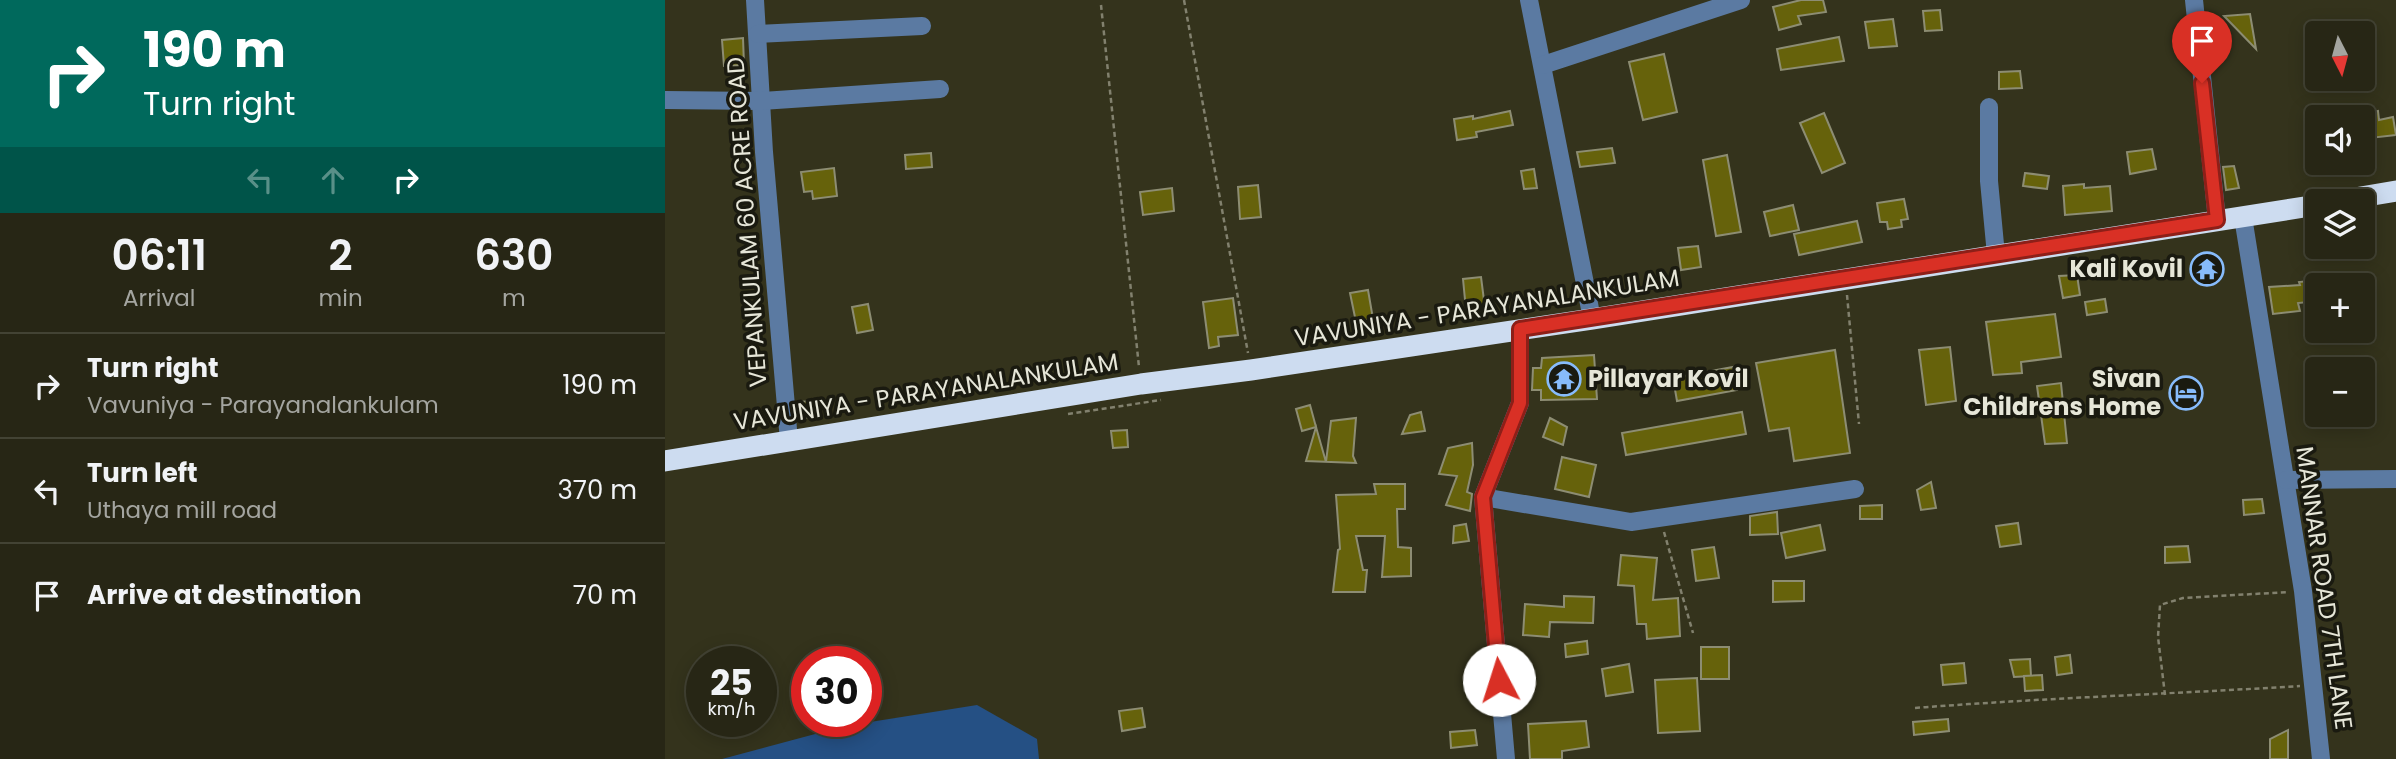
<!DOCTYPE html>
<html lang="en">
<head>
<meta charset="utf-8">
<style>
  :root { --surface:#272615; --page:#2f2e1e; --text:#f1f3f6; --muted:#a4a5a0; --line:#434334 }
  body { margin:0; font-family:Poppins,sans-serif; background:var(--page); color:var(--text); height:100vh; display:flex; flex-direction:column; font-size:26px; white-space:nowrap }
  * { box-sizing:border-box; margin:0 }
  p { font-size:23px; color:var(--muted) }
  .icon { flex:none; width:38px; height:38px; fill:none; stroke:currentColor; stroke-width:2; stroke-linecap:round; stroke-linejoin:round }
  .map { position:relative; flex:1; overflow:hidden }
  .side { display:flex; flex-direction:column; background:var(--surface); width:665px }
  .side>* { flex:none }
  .top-card { background:#00695c; color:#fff; overflow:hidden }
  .needle { width:46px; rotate:174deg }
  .buttons { position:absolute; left:1640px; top:21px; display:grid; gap:14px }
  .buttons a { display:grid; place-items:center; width:70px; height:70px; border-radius:7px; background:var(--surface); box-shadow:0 4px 18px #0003,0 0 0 2px var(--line); font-size:35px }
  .speed { position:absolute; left:21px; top:646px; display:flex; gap:14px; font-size:35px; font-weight:700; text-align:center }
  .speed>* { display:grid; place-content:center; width:91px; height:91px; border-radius:50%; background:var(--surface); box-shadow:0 4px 18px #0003,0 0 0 2px var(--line); line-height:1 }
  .speed small { font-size:18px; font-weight:400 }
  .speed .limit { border:10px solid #d22; background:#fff; color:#111 }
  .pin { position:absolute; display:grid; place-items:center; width:60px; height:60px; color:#fff; margin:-72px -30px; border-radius:50% 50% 50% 0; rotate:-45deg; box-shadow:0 0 7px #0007 }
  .pin .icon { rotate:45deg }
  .me { position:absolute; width:77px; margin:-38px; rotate:355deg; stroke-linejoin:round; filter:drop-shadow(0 0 5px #0008) }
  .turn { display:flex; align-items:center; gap:24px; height:147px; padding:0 28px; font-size:32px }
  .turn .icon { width:91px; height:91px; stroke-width:2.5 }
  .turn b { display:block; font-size:49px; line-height:60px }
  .lanes { display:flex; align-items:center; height:66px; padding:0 28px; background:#0003; justify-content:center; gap:35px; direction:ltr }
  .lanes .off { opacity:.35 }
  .eta { display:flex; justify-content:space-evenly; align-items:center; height:119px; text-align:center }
  .eta b { font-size:42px; font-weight:600; line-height:49px }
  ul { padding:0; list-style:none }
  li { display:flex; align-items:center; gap:21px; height:105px; padding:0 28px; border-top:2px solid var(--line) }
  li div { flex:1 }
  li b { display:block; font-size:26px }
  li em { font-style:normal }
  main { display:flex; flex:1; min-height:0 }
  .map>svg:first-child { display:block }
  .water { fill:#255084 }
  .building { fill:#66620b; stroke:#8d8d73; stroke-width:2 }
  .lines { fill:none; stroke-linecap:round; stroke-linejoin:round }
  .path { stroke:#82816e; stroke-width:2.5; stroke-dasharray:5 3.5; stroke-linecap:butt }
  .minor { stroke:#5b7aa2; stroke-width:18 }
  .highway { stroke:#cddcf0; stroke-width:21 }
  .route-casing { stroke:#8d1f18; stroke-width:18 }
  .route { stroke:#d93025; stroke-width:12 }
  .labels { text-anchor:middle; stroke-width:7; stroke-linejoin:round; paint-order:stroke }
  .street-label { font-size:24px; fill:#e6e6d8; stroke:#1a1a10 }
  .poi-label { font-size:24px; font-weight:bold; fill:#e6e6d8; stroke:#1a1a10; text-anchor:end }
</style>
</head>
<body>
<main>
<section class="side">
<div class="top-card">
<div class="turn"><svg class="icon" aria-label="right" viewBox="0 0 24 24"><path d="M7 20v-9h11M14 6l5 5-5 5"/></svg><div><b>190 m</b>Turn right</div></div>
<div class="lanes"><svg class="icon off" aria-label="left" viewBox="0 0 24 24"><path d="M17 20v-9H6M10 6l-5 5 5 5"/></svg><svg class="icon off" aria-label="ahead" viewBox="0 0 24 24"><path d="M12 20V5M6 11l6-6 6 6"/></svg><svg class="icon" aria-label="right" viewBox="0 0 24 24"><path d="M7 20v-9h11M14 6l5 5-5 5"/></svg></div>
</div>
<div class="eta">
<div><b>06:11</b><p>Arrival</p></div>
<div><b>2</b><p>min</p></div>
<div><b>630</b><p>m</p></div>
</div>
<ul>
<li><svg class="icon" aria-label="right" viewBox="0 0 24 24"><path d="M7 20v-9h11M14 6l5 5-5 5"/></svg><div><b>Turn right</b><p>Vavuniya - Parayanalankulam</p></div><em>190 m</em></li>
<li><svg class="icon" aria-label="left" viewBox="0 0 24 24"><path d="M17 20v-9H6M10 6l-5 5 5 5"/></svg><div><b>Turn left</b><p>Uthaya mill road</p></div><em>370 m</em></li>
<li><svg class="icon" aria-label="arrive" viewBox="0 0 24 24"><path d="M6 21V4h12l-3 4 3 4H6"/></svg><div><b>Arrive at destination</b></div><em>70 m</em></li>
</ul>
</section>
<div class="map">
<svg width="1731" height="759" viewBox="0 0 1731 759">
  <rect width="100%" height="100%" fill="#34331c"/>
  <polygon class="water" points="312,705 372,739 374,759 57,759 180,726"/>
  <g class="building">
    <polygon points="1136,0 1158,0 1161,12 1133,16 1136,24 1114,30 1108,7"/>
    <polygon points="1275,10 1277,30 1260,31 1258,11"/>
    <polygon points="1585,14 1591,49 1559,16"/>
    <polygon points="1228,19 1232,46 1204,48 1200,22"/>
    <polygon points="1174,37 1179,61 1116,70 1112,49"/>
    <polygon points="78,38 79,65 59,66 57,40"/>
    <polygon points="999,54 1012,112 978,120 964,62"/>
    <polygon points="1355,71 1357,88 1334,89 1334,72"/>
    <polygon points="845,111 848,125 811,132 812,137 792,140 789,119 808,116 808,119"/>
    <polygon points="1713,111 1714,120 1728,117 1731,135 1705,138 1703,113"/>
    <polygon points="1159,113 1180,163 1157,173 1135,123"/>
    <polygon points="947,148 950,163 915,167 912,152"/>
    <polygon points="1487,149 1491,169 1465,174 1462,152"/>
    <polygon points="266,153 267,167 241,169 240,155"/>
    <polygon points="1062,155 1076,232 1051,236 1038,160"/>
    <polygon points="1569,166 1574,188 1561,190 1558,167"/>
    <polygon points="169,168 172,196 148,199 147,191 139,192 136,172"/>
    <polygon points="869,169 872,188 859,189 856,171"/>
    <polygon points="1360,173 1384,176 1382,189 1358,186"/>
    <polygon points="1419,184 1419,188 1445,186 1447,211 1400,215 1398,186"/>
    <polygon points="593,185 596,217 575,219 573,187"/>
    <polygon points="507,188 509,211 478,215 475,192"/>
    <polygon points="1239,199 1243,219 1236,220 1237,227 1223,229 1222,222 1215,222 1212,203"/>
    <polygon points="1128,205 1134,230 1105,236 1099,212"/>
    <polygon points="1192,221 1197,242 1134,255 1129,234"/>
    <polygon points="1033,246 1036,267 1016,270 1013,248"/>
    <polygon points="1412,275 1415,295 1398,298 1394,276"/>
    <polygon points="816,277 820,308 801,310 798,279"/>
    <polygon points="1652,280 1652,301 1633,303 1635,311 1608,314 1604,287 1635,285 1634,282"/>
    <polygon points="703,290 708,319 691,322 685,293"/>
    <polygon points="568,298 573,335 553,337 554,346 544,348 538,302"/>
    <polygon points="1440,299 1442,312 1422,315 1420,302"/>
    <polygon points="203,304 208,330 192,333 187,307"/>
    <polygon points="1390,314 1396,357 1356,362 1357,373 1328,375 1321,322"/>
    <polygon points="1285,347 1291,401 1261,405 1254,350"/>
    <polygon points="1170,350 1185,453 1129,461 1124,428 1104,431 1091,363"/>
    <polygon points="929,355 932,399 876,400 876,390 867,390 868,368 876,368 877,358"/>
    <polygon points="1068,367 1072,390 1012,401 1008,378"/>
    <polygon points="1396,383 1402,443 1380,444 1372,386"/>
    <polygon points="151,401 152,417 133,418 132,402"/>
    <polygon points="645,405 651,427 637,431 631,409"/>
    <polygon points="756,412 760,431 737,434 745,415"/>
    <polygon points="1077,412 1081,434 961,455 957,433"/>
    <polygon points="691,418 688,456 691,463 641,461 651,427 661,462 666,421"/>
    <polygon points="885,418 902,427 898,445 878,437"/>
    <polygon points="462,430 463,447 448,448 446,431"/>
    <polygon points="807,443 808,465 802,492 807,494 805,511 781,505 792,476 774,474 783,448"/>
    <polygon points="897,457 931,465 924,497 890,489"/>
    <polygon points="1266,482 1271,508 1256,510 1252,490"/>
    <polygon points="709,484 740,484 740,509 732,509 733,547 746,548 746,576 717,577 720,536 691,536 698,570 702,570 700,592 668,592 673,550 675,549 671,495 711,494"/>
    <polygon points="1597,499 1599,513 1579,515 1578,500"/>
    <polygon points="1217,505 1217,519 1195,519 1195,506"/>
    <polygon points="1112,512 1113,534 1085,535 1085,516"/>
    <polygon points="1353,523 1356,544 1335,547 1331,526"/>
    <polygon points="801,524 804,541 788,543 789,526"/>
    <polygon points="1155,525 1160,550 1121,558 1116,533"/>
    <polygon points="1523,546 1525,562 1500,563 1500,547"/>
    <polygon points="1049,547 1054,578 1031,581 1027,550"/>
    <polygon points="956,555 992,558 988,600 1013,598 1015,636 982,639 981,624 972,624 969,586 953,585"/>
    <polygon points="1108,581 1139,581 1139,601 1108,602"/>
    <polygon points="899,596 929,597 928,623 885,622 884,637 858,635 860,604 899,607"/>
    <polygon points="922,641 923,654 901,657 900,644"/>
    <rect x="1036" y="647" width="28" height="32"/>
    <polygon points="1405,655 1407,673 1392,675 1390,657"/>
    <polygon points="1365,659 1366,676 1349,677 1345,660"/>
    <polygon points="1299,663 1301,683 1278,685 1276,665"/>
    <polygon points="964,664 968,692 941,696 937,669"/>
    <polygon points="1377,675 1378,690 1360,691 1359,676"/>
    <polygon points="1032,678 1035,731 993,733 990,680"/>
    <polygon points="477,708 480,727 457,731 454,711"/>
    <polygon points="1283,719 1284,731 1249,735 1248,722"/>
    <polygon points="921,721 924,747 897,751 897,759 865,759 863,724"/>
    <polygon points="810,730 812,745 786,748 785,732"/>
    <polygon points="1623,730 1623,759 1605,759 1605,739"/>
  </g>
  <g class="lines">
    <g class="path">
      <polyline points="519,0 583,353"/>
      <polyline points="436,5 474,367"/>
      <polyline points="1182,295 1194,424"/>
      <polyline points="403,414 496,400"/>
      <polyline points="999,532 1028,633"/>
      <polyline points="1500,695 1493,637 1495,605 1518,598 1624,592"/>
      <path d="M 1250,708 C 1378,698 1506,694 1635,686"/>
    </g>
    <g class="minor">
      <polyline points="90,0 99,152 124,441"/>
      <polyline points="864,0 927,319"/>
      <polyline points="1529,0 1552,220"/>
      <polyline points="93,34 257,26"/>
      <polyline points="878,65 1076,0"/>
      <polyline points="0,100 96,101 275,89"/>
      <polyline points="1324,107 1324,181 1331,255"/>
      <polyline points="1578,217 1638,591 1656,759"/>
      <polyline points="1621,480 1731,479"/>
      <polyline points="818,497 966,522 1190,489"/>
      <polyline points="841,759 818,497 855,403 855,329"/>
    </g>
    <g class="highway">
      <polyline points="1672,201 1731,191"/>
      <polyline points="0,461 476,384 586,370 927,319 1652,205"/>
    </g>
  </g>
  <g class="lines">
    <defs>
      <polyline id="route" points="834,680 818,497 855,403 855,329 1552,220 1537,83"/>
    </defs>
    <use href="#route" class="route-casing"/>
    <use href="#route" class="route"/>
  </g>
  <defs>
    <symbol id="temple-ring" viewBox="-11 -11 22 22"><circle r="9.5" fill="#1a1a10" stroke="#87bbfb" stroke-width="1.5"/><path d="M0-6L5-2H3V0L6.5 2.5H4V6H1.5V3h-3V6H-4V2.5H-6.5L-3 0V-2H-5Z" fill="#87bbfb"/></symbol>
    <symbol id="hotel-ring" viewBox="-11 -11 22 22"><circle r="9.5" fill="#1a1a10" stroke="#87bbfb" stroke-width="1.5"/><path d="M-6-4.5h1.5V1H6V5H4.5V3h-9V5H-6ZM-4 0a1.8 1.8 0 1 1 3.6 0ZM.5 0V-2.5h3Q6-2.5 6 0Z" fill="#87bbfb"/></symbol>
  </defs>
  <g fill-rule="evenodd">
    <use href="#temple-ring" x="1523" y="250" width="38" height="38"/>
    <use href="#temple-ring" x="880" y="360" width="38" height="38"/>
    <use href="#hotel-ring" x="1502" y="374" width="38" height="38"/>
  </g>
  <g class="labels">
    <g class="street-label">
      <text transform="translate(82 222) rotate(-94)" y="8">VEPANKULAM 60 ACRE ROAD</text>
      <text transform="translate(822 308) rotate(-9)" y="8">VAVUNIYA - PARAYANALANKULAM</text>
      <text transform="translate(261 392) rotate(-9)" y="8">VAVUNIYA - PARAYANALANKULAM</text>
      <text transform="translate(1659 588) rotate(82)" y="8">MANNAR ROAD 7TH LANE</text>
    </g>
    <g class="poi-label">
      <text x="1518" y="277">Kali Kovil</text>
      <text x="923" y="387" text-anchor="start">Pillayar Kovil</text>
      <text x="1496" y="387">Sivan<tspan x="1496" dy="28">Childrens Home</tspan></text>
    </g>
  </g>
</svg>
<div class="buttons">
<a><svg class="needle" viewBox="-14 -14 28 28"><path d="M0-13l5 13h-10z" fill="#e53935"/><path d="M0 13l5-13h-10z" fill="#a4a5a0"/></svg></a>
<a><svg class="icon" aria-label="sound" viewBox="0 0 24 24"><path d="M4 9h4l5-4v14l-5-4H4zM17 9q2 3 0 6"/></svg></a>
<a><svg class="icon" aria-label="layers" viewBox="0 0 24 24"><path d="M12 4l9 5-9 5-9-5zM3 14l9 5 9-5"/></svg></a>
<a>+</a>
<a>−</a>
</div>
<div class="speed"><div>25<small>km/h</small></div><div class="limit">30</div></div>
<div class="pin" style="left:1537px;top:83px;background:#d93025"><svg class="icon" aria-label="arrive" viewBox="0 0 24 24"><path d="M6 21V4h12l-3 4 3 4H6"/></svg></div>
<svg class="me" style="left:834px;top:680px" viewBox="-20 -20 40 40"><circle r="19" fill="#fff"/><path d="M0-13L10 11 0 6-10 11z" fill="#d93025"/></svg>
</div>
</main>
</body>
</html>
